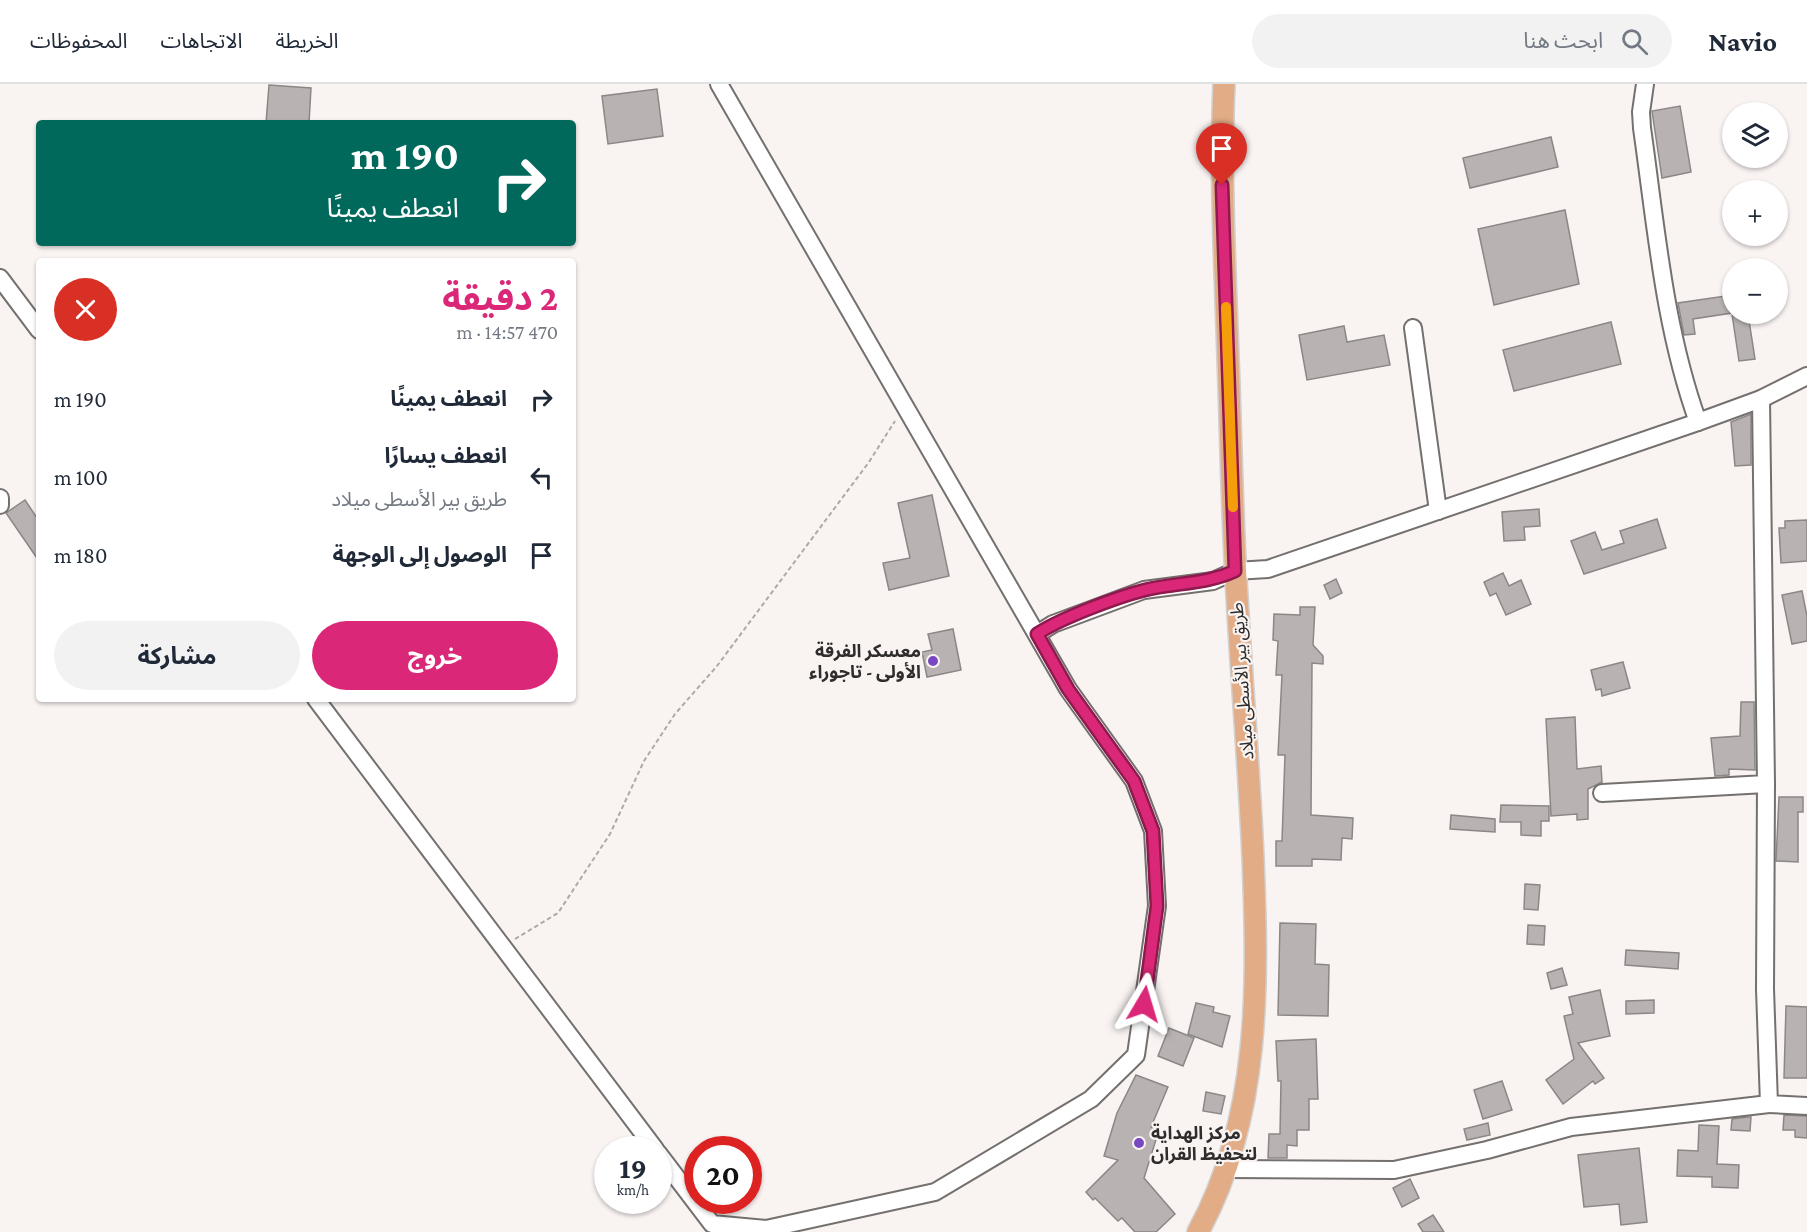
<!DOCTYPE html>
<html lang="ar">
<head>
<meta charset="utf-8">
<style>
  :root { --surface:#fff; --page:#f2f2f3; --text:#1f2937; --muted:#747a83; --line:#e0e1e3; --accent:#db2777 }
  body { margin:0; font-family:"Crimson Pro","Noto Sans Arabic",serif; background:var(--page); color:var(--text); direction:rtl; height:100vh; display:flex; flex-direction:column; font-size:22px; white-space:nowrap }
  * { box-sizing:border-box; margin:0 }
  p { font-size:20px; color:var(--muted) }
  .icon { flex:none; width:33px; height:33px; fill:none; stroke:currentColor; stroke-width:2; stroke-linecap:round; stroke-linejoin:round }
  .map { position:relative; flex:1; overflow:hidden; direction:ltr }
  .side { position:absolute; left:36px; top:174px; width:540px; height:444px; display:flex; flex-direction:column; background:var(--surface); border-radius:6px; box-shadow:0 2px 4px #0004; direction:rtl }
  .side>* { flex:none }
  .banner { position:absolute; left:36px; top:36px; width:540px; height:126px; border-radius:6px; box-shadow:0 2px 4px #0004; direction:rtl; background:#00695c; color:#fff; overflow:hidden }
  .buttons { position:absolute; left:1722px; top:18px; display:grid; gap:12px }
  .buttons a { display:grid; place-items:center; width:66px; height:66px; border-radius:50%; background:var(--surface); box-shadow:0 2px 4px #0004; font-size:30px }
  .speed { position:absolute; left:594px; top:1052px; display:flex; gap:12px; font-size:30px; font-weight:700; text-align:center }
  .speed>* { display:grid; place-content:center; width:78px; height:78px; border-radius:50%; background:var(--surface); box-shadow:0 2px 4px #0004; line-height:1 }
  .speed small { font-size:15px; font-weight:400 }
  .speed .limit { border:9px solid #d22; background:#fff; color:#111 }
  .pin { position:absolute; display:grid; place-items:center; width:51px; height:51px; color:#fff; margin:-62px -26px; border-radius:50% 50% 50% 0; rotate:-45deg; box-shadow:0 0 6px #0007 }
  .pin .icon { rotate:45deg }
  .me { position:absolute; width:66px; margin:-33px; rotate:7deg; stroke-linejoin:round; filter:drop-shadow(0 0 4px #0008) }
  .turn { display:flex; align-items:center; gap:21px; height:126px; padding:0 18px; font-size:27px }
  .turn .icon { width:78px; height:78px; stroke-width:2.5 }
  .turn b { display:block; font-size:42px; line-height:51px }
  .round { display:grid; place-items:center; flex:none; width:63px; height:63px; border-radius:32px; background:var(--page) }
  .summary { display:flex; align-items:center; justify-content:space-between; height:102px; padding:0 18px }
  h1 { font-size:36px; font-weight:700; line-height:45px; color:var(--accent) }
  .primary-button { display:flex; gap:12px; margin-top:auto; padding:12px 18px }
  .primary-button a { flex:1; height:69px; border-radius:36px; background:var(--accent); color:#fff; font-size:24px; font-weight:700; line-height:69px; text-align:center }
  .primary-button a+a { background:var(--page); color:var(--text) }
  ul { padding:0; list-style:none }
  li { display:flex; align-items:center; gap:18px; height:78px; padding:0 18px }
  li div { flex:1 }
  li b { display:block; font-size:22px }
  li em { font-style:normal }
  header { display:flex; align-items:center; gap:36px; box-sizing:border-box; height:84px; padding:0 30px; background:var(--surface); border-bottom:2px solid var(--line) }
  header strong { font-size:28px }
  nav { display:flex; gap:33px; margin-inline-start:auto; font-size:21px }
  .search { width:420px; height:54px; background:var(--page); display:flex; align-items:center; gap:15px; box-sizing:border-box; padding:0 21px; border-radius:33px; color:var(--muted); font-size:22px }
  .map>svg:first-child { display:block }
  .building { fill:#b8b2b2; stroke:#8c8787; stroke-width:1.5 }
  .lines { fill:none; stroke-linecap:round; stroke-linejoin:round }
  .minor-casing { stroke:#74706e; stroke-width:20 }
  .major-casing { stroke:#d1d1d1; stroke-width:24 }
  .path { stroke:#aea9a8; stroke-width:2; stroke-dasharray:4.5 3; stroke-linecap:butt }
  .minor { stroke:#fff; stroke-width:16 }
  .major { stroke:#e2ad86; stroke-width:21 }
  .route-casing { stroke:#8e194d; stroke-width:15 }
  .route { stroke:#db2777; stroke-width:10 }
  .slow { stroke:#f59e0b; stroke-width:10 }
  .poi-dot { fill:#7948c0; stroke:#f9f3f2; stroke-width:2 }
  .labels { text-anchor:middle; stroke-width:4.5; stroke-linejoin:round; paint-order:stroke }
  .poi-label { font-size:18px; font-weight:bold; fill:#2f2d2c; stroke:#f9f3f2; text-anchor:end }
  .street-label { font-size:18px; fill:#2f2d2c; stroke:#f9f3f2 }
</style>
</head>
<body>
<header>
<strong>Navio</strong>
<div class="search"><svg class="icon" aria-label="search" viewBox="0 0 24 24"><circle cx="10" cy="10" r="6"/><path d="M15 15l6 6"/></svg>ابحث هنا</div>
<nav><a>الخريطة</a><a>الاتجاهات</a><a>المحفوظات</a></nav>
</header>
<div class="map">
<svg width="1807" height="1148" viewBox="0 0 1807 1148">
  <rect width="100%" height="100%" fill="#f9f3f2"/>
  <g class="building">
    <polygon points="269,1 311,4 309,39 266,39"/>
    <polygon points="657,5 663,52 608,60 602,12"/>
    <polygon points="1680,22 1691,88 1662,94 1652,27"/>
    <polygon points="1551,53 1558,83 1470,104 1463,74"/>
    <polygon points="1565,126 1579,200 1494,221 1478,145"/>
    <polygon points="1732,211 1732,229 1693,235 1695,250 1684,251 1678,219"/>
    <polygon points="1732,230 1748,230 1755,275 1739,277"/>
    <polygon points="1611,238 1621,280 1514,307 1503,266"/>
    <polygon points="1344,242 1347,258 1384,251 1390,281 1307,296 1299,251"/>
    <polygon points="1751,330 1751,381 1735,382 1731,338"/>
    <polygon points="932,411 949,492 889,506 883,479 910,474 898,419"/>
    <polygon points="25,416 39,437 39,477 6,429"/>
    <polygon points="1539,425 1540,442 1524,443 1525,456 1504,457 1502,428"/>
    <polygon points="1657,435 1666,464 1584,490 1571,457 1595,448 1602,466 1624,459 1620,447"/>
    <polygon points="1807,436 1807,477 1781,479 1779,444 1785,444 1785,437"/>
    <polygon points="1503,489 1509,502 1521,496 1531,520 1506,531 1496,509 1490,512 1484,498"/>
    <polygon points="1336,495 1342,509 1330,515 1324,501"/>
    <polygon points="1802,507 1807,532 1807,557 1792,560 1782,511"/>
    <polygon points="1300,523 1315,523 1313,561 1323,572 1323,580 1312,579 1311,731 1353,734 1352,755 1342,754 1341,776 1312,775 1312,782 1276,782 1276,757 1282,757 1285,671 1278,671 1282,591 1276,591 1278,557 1273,556 1274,530 1300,531"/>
    <polygon points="953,545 961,586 927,593 922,568 932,566 928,550"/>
    <polygon points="1623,578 1630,604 1602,612 1601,605 1596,606 1591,586"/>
    <polygon points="1741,618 1754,618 1755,686 1729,685 1729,691 1715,692 1711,654 1740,652"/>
    <polygon points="1575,633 1577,685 1601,682 1602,698 1588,705 1588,735 1577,736 1577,730 1551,732 1546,635"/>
    <polygon points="1779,713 1803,713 1803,728 1798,728 1798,778 1776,777"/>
    <polygon points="1501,721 1549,722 1549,737 1541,737 1541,752 1521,751 1521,738 1500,738"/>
    <polygon points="1451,731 1495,735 1495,748 1450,745"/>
    <polygon points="1525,800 1540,801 1538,826 1524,825"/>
    <polygon points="1280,839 1316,840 1315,880 1329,881 1328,932 1278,931"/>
    <polygon points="1528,841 1545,842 1544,861 1527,860"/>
    <polygon points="1626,866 1679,869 1678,885 1625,881"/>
    <polygon points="1562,884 1567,901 1551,905 1547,889"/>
    <polygon points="1600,906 1610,952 1578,959 1604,994 1595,1000 1593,997 1563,1020 1546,996 1574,975 1564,932 1573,930 1569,913"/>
    <polygon points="1654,916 1654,929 1626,930 1626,917"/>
    <polygon points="1196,919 1214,923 1213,928 1230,932 1222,963 1188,950"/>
    <polygon points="1786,922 1807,923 1807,994 1784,994"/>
    <polygon points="1169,944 1194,954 1183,982 1158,972"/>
    <polygon points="1316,955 1318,1015 1309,1015 1309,1046 1297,1046 1297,1062 1287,1061 1287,1074 1268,1074 1269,1050 1280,1050 1281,997 1278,997 1276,957"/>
    <polygon points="1136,991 1168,1003 1151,1043 1159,1046 1144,1094 1175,1130 1156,1148 1135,1148 1122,1134 1118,1137 1095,1114 1093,1116 1086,1108 1118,1076 1104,1072 1117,1029"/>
    <polygon points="1502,997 1512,1026 1483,1035 1474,1006"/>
    <polygon points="1206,1008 1225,1012 1221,1030 1203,1027"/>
    <polygon points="1784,1031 1807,1032 1807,1054 1795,1053 1795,1046 1783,1046"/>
    <polygon points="1748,1033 1751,1033 1750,1047 1731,1046 1732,1035"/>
    <polygon points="1488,1039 1490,1051 1467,1056 1464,1045"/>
    <polygon points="1699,1041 1719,1042 1717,1080 1739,1081 1738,1104 1712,1103 1712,1093 1677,1092 1678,1066 1698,1067"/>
    <polygon points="1639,1064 1647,1138 1621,1141 1619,1120 1584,1123 1578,1071"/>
    <polygon points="1410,1095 1419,1114 1402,1123 1393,1104"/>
    <polygon points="1433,1131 1444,1148 1423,1148 1418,1140"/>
  </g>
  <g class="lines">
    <defs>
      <g id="minor">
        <path d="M 1645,0 L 1641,28 L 1642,44 C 1656,142 1664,244 1698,338"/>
        <polyline points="0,194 39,246"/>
        <polyline points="1413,244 1438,427"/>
        <polyline points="0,414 0,421"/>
        <polyline points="1037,550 1053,540 1144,506 1213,497 1235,487 1268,485 1698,338 1761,315 1807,292"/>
        <polyline points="316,615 655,1065"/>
        <polyline points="1766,700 1765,905 1769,1020 1807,1022"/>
        <polyline points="1602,709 1766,700 1761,315"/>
        <polyline points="658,1069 712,1140 766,1145 935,1108 1091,1015 1136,971 1157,822 1153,747 1134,697 1068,605 719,0"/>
        <polyline points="1226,1085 1394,1086 1487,1066 1571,1043 1769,1020"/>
      </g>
      <path id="major" d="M 1198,1148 C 1261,1033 1258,901 1253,773 C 1249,686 1242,599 1237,512 C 1232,433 1231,353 1228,273 C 1225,182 1220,91 1224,0"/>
    </defs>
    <use href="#minor" class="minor-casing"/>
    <use href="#major" class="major-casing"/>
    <polyline class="path" points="515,855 558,829 610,750 644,677 675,630 717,582 869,378 895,337"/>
    <use href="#minor" class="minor"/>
    <use href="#major" class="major"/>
  </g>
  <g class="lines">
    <defs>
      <path id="route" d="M 1144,920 L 1157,822 L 1153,747 L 1134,697 L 1068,605 L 1037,550 C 1061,534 1117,513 1145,506 C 1178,498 1204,501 1235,487 L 1222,101"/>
    </defs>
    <use href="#route" class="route-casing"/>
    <use href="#route" class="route"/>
    <polyline class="slow" points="1226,223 1233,423"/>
  </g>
  <g class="poi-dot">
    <circle cx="933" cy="577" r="6"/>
    <circle cx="1139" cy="1059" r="6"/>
  </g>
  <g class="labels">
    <g class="poi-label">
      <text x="921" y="573">معسكر الفرقة<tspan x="921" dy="21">الأولى - تاجوراء</tspan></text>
      <text x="1151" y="1055" text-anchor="start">مركز الهداية<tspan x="1151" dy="21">لتحفيظ القران</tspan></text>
    </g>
    <g class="street-label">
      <text transform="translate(1242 597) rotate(-94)" y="6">طريق بير الأسطى ميلاد</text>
    </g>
  </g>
</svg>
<div class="buttons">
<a><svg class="icon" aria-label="layers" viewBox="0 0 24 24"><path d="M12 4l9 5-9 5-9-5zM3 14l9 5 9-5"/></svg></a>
<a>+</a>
<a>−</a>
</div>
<div class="speed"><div>19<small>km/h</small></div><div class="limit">20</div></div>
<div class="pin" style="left:1222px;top:101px;background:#d93025"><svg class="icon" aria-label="arrive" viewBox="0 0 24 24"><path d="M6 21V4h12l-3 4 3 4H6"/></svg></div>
<svg class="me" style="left:1144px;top:920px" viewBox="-20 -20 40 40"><path d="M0-17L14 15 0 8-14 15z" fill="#db2777" stroke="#fff" stroke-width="4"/></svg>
<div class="banner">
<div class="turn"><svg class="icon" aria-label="right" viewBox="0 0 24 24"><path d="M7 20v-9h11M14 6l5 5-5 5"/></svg><div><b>190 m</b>انعطف يمينًا</div></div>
</div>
<section class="side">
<div class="summary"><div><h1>2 دقيقة</h1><p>470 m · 14:57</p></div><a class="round" style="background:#d93025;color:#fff"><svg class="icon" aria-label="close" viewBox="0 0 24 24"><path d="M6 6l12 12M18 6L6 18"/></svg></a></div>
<ul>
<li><svg class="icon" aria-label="right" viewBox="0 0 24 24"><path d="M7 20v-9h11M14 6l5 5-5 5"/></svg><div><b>انعطف يمينًا</b></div><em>190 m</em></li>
<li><svg class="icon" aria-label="left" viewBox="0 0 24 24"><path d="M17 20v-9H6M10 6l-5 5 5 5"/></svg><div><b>انعطف يسارًا</b><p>طريق بير الأسطى ميلاد</p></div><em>100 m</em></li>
<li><svg class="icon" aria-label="arrive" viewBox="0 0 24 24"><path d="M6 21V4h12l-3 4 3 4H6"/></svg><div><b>الوصول إلى الوجهة</b></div><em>180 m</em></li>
</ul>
<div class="primary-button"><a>خروج</a><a>مشاركة</a></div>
</section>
</div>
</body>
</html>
